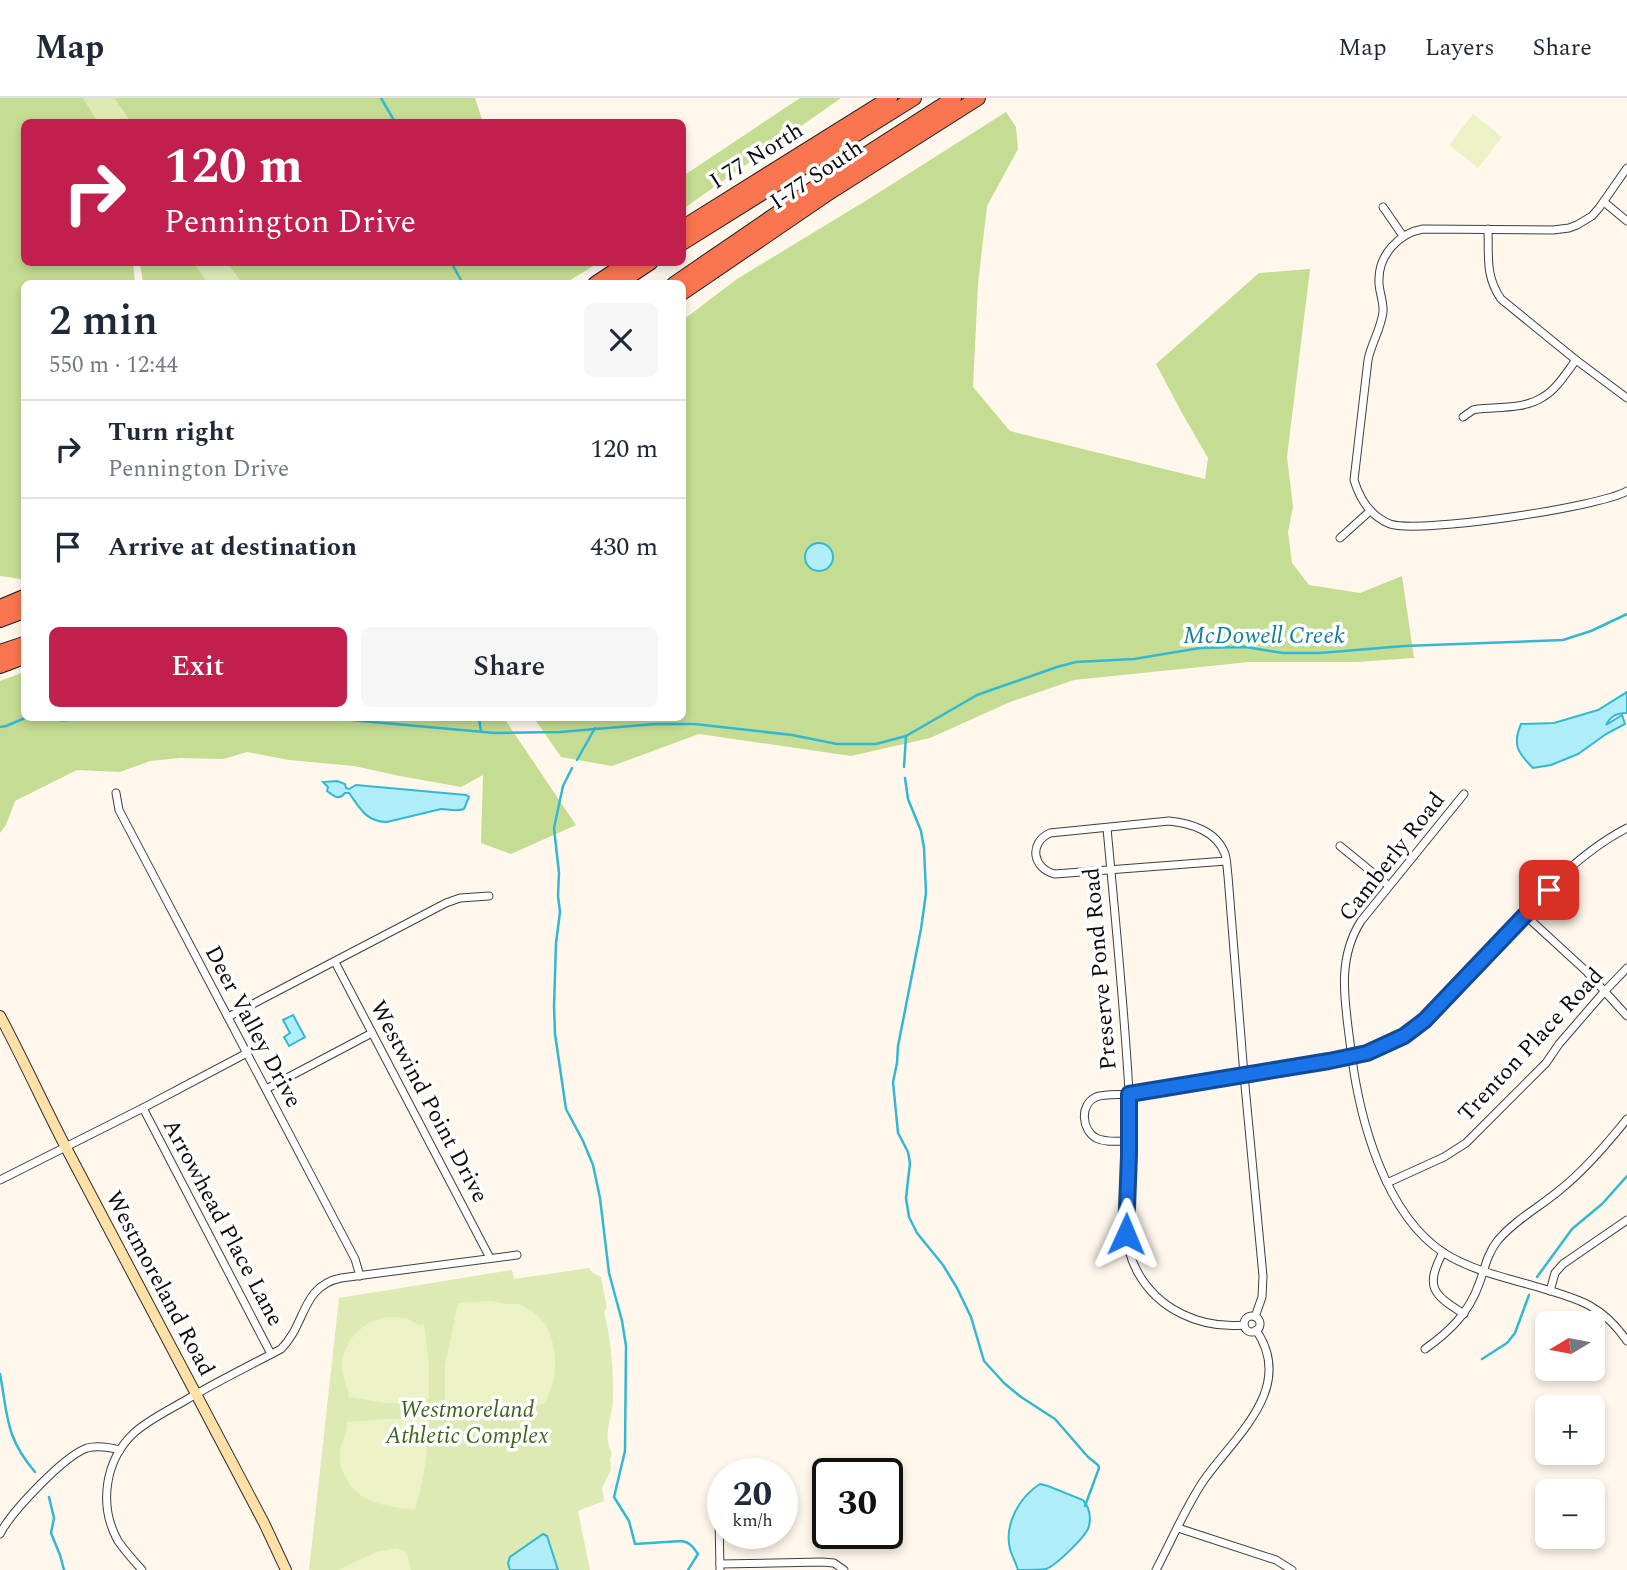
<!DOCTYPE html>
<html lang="en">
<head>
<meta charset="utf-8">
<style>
  :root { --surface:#fff; --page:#f6f6f7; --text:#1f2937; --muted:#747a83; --line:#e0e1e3; --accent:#c1204e }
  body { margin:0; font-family:Spectral,serif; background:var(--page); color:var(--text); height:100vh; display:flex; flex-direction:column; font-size:26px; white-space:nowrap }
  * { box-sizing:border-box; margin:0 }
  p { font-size:23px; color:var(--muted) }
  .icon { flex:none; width:38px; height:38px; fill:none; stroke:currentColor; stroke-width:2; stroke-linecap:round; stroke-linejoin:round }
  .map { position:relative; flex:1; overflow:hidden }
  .drawer { position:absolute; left:21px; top:182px; width:665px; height:441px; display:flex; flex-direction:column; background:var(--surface); border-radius:10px; box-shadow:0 4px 10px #0003 }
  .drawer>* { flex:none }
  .top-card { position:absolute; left:21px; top:21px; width:665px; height:147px; border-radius:10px; box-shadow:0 4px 10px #0003; background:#c1204e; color:#fff; overflow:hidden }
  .needle { width:46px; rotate:260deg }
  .fabs { position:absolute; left:1535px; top:1213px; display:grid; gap:14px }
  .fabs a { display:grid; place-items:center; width:70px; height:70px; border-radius:10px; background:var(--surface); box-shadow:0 4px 10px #0003; font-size:35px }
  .speed { position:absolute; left:707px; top:1360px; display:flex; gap:14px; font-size:35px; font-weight:700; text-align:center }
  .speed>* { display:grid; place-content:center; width:91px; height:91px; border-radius:50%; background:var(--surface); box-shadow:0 4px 10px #0003; line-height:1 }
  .speed small { font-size:18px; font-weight:400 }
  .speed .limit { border:4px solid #111; border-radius:10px; background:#fff; color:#111 }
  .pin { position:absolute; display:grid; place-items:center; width:60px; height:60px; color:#fff; margin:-30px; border-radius:14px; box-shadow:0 4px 10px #0006 }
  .me { position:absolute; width:77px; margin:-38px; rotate:1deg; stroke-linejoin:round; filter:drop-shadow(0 0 5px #0008) }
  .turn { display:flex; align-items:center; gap:24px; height:147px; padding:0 28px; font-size:32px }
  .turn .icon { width:91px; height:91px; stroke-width:2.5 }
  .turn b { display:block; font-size:49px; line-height:60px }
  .round { display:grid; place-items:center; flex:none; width:74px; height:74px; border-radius:10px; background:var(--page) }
  .overview { display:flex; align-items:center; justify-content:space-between; height:119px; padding:0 28px }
  h1 { font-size:42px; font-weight:600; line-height:52px }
  .cta { display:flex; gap:14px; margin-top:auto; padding:14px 28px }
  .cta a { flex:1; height:80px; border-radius:10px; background:var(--accent); color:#fff; font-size:28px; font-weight:600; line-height:80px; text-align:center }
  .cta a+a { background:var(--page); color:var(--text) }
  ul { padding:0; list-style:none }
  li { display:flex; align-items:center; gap:21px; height:98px; padding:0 28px; border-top:2px solid var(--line) }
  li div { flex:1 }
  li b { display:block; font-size:26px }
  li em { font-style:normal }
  header { display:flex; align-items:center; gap:42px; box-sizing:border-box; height:98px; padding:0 35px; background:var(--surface); border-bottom:2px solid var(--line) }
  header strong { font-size:33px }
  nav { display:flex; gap:38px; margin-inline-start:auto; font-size:24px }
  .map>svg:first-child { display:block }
  .green { fill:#ddeab4 }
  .forest { fill:#c5dc93 }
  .pitch { fill:#edf1c6 }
  .water { fill:#afeef8; stroke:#33b8d2; stroke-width:2 }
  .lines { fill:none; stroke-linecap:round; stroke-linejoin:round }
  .stream { stroke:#33b8d2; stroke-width:2.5 }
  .street-casing { stroke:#3f3f3f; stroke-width:9 }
  .secondary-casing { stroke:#2e2e2e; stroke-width:12 }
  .highway-casing { stroke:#1d1d1d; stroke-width:16 }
  .street { stroke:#fff; stroke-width:7 }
  .secondary { stroke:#ffe0a7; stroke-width:10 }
  .highway { stroke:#f9754f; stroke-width:14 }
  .route-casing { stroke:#114b97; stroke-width:18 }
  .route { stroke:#1a73e8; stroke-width:12 }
  .labels { text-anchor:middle; stroke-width:7; stroke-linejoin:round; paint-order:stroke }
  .street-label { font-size:23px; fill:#0c0c0c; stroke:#fff }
  .park-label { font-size:23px; font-style:italic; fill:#3c661b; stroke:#fff }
  .water-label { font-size:24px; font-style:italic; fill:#127f9b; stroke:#fff }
</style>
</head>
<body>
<header>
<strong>Map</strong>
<nav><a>Map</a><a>Layers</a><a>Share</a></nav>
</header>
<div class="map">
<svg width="1627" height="1472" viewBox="0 0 1627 1472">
  <rect width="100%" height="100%" fill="#fff7ec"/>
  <g class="green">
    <polygon points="83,0 114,0 131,24 98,24"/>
    <polygon points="194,165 227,165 242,185 208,185"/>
    <path d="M 589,1170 L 593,1175 L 601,1179 L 607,1210 L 604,1214 C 611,1241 614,1275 613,1302 C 612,1323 602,1334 612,1356 L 610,1361 L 611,1372 L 602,1390 L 604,1403 L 578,1413 L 590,1472 L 309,1472 L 339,1200 L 512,1172 L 514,1181 Z"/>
  </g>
  <g class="forest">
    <polygon points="0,0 83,0 98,24 24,24 24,164 133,165 135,185 24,186 24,480 21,481 0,478"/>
    <polygon points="114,0 475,0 483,24 131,24"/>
    <polygon points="800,0 841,0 683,111 683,78"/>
    <polygon points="1006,14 1016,29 1018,51 987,108 978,186 973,289 1010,333 1205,381 1208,360 1182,315 1156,266 1259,175 1310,171 1287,359 1293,409 1288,434 1292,465 1309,487 1360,495 1402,478 1414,560 1356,564 1249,564 1074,582 1010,604 930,640 851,658 699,636 612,668 561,659 534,620 682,620 683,222 737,181 867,102"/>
    <polygon points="140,165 194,165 208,185 143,185"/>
    <polygon points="227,165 598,165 564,186 242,185"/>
    <polygon points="24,574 24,620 504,620 576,727 511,756 481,745 483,677 461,689 400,678 354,668 289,662 247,654 223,661 180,660 150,663 120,674 77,672 15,703 6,727 0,735 0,583"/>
  </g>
  <g class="pitch">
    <polygon points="1473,16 1502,39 1478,70 1449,47"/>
    <path d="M 490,1203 C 496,1204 501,1205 507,1206 C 513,1206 518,1205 523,1208 C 559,1223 563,1276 544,1306 L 492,1313 L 491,1312 L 453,1311 L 445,1302 L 445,1267 L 458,1205 Z"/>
    <path d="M 389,1219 L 406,1220 L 419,1227 L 424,1226 L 429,1267 L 429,1300 L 422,1306 L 386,1305 L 349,1299 C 348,1290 343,1282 342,1272 C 341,1244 362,1222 389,1219 Z"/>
    <path d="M 388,1321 L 421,1321 L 428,1328 C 427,1360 424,1382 415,1412 C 389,1408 361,1407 347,1382 C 342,1374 339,1365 340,1356 C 340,1344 348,1335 347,1324 Z"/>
    <polygon points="397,1450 407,1455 411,1472 338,1472 376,1454"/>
  </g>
  <g class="water">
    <circle cx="819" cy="459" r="14"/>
    <path d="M 1627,594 L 1627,615 C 1616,615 1611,618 1606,627 L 1622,617 L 1625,626 L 1606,636 L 1578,656 L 1551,667 L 1533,670 C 1518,655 1512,647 1521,626 L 1554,625 L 1598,612 Z"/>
    <path d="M 337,683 L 345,686 L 346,690 L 349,691 L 356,687 L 466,697 L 469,699 L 464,711 C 455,714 450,711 441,711 L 387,724 C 366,724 360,710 349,695 L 345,695 C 338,703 334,698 327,693 L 328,689 L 323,684 Z"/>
    <polygon points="293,917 305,939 289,948 284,939 290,935 283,922"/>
    <path d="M 1040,1386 L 1048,1388 L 1083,1402 C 1089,1409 1091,1419 1089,1428 C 1087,1438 1055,1468 1046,1471 C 1039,1472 1026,1472 1018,1472 C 1016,1465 1012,1458 1010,1451 C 1004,1427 1019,1399 1040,1386 Z"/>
    <polygon points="543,1436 547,1438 558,1472 510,1472 508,1465 510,1459"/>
  </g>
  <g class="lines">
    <g class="stream">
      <polyline points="381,0 395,24"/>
      <polyline points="451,164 463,186"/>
      <path d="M 51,620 C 65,625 83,620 98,620"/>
      <polyline points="301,620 302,620"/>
      <polyline points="313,620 325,620"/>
      <polyline points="328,620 495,635 560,634 655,626 694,626 792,637 837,646 876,646 906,638 977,597 1057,569 1076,564 1134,561 1200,550 1245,549 1283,555 1320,555 1404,548 1563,542 1591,533 1627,516"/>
      <polyline points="479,620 481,634"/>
      <polyline points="0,629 6,628 25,620"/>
      <polyline points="577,662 595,630"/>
      <polyline points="904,669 906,638"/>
      <path d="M 572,670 L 563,688 L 554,730 L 559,775 L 558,798 L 560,814 L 556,845 L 554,908 L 555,936 L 566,1011 L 583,1043 L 593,1067 L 600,1100 L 609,1175 L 622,1223 L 626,1248 L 625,1353 L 614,1399 L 629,1423 L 635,1446 L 681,1443 C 690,1444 693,1449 698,1456 L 688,1472"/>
      <polyline points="905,680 908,701 921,733 924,750 926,795 921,831 898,948 897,965 893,984 898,1035 908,1054 910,1065 906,1100 909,1119 917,1135 943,1167 957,1190 971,1219 984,1263 1004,1285 1021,1299 1055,1321 1088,1359 1098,1367 1099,1370 1085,1408"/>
      <polyline points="1537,1179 1572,1131 1602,1106 1627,1078"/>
      <polyline points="1482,1261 1507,1245 1515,1235 1529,1197"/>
      <path d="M 0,1276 C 8,1318 5,1339 35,1374"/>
      <polyline points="49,1399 54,1420 51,1435 60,1457 64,1472"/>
    </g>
    <defs>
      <g id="street">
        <path d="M 1627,70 L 1599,110 L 1592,118 L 1577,127 L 1569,130 L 1553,132 L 1423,131 C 1399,135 1379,157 1379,181 C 1378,192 1384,203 1383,214 C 1381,231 1371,246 1368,262 L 1354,382 C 1360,402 1370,418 1390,426 C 1419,436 1600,409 1627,393"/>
        <polyline points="1604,104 1627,123"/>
        <polyline points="1383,109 1403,138"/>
        <path d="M 1488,131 C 1489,158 1485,178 1501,201 L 1576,262 L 1627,300"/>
        <path d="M 1463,319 L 1473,312 L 1478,311 C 1499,309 1525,311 1543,299 C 1557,291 1566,275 1576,262"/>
        <polyline points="1340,440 1370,413"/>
        <polyline points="116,695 119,712 355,1161 360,1178"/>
        <path d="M 1464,696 L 1361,823 C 1335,864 1346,908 1351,953 C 1359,1019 1384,1116 1444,1155 C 1471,1172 1503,1179 1534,1188 C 1575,1200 1601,1205 1627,1243"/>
        <path d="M 1107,730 C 1115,818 1124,906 1129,994 C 1130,1015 1130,1037 1129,1058 C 1128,1095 1118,1138 1137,1173 C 1158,1212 1201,1231 1244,1227"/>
        <polyline points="1340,748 1389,788"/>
        <path d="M 1226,763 L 1055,776 C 1033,771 1028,745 1050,735 L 1169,723 C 1190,725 1217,733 1225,756 C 1227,762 1227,771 1228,778 L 1244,977 L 1263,1178 L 1262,1199 L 1255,1219"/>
        <polyline points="1525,817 1586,873 1627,918"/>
        <polyline points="335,864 490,1160"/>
        <polyline points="228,919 446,805 460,800 489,798"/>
        <polyline points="266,991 372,935"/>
        <polyline points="143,1010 271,1256"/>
        <path d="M 1129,1043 C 1119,1043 1106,1045 1096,1040 C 1082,1032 1079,1007 1096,999 C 1103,996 1121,997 1129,996 L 1351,958 C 1406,945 1434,914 1471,874 C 1518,824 1565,762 1627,730"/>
        <polyline points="0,1082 143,1010 247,955"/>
        <polyline points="1387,1085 1444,1059 1466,1045 1546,965 1559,946 1604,894 1627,870"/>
        <path d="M 1443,1154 C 1425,1189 1432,1196 1464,1216"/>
        <polyline points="1550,1193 1555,1175 1563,1166 1627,1122"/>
        <circle cx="1252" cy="1226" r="8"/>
        <path d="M 1425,1251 C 1449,1234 1469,1215 1479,1186 C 1485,1170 1487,1156 1498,1142 C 1516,1121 1540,1109 1561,1091 C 1586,1071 1607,1046 1627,1021"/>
        <polyline points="719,1419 720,1472"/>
        <polyline points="1178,1430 1276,1462 1292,1472"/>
        <path d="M 0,1436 C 11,1414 64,1358 87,1350 C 98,1347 109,1349 120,1352"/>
        <polyline points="720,1466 822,1464 834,1465 844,1472"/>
        <path d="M 142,1472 C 134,1463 125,1453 118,1443 C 98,1407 105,1361 135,1334 C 150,1321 169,1312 186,1302 C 216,1284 249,1268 281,1251 C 306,1227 301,1188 341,1180 L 517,1157"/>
        <path d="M 1156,1472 C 1172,1442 1185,1410 1204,1382 C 1235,1338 1296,1290 1256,1232"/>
      </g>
      <path id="secondary" d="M 0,918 C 22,959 41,1001 62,1042 C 129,1170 197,1297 264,1425 L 286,1472"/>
      <g id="highway">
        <polyline points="682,130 890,0"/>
        <polyline points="682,145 914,0"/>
        <polyline points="595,186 628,164"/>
        <polyline points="618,186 651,164"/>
        <polyline points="674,186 823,84 954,0"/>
        <polyline points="682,195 830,94 978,0"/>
        <polyline points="0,509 24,499"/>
        <polyline points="0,522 24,513"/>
        <polyline points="0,554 24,546"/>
        <polyline points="0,568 24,559"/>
      </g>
    </defs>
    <use href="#street" class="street-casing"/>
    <use href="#secondary" class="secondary-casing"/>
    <use href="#highway" class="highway-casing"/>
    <use href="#street" class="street"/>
    <use href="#secondary" class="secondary"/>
    <use href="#highway" class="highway"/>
  </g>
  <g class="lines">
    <defs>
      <polyline id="route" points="1126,1136 1129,1057 1129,996 1329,963 1367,955 1404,938 1425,922 1549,792"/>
    </defs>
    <use href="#route" class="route-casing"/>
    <use href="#route" class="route"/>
  </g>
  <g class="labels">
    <g class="street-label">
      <text transform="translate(756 57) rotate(-32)" y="8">I 77 North</text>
      <text transform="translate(816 76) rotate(-34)" y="8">I-77 South</text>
      <text transform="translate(1391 758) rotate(-52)" y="8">Camberly Road</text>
      <text transform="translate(1099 871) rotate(-95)" y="8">Preserve Pond Road</text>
      <text transform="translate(254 928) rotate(62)" y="8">Deer Valley Drive</text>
      <text transform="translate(1530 946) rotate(-47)" y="8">Trenton Place Road</text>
      <text transform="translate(430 1003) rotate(62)" y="8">Westwind Point Drive</text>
      <text transform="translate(224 1124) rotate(62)" y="8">Arrowhead Place Lane</text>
      <text transform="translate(161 1185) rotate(62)" y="8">Westmoreland Road</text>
    </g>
    <g class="park-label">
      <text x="467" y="1319">Westmoreland<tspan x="467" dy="26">Athletic Complex</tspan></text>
    </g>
    <g class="water-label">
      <text x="1264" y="545">McDowell Creek</text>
    </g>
  </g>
</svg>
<div class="fabs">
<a><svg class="needle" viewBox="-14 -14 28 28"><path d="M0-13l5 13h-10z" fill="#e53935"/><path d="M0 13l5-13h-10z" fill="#747a83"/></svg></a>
<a>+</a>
<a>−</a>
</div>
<div class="speed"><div>20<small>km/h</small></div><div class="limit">30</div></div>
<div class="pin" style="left:1549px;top:792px;background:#d93025"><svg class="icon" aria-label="arrive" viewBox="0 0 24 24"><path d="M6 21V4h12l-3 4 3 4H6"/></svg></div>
<svg class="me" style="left:1126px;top:1136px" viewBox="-20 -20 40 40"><path d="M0-17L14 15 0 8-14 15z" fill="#1a73e8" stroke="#fff" stroke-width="4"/></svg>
<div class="top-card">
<div class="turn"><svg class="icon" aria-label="right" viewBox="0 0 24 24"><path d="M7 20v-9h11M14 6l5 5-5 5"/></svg><div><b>120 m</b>Pennington Drive</div></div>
</div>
<section class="drawer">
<div class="overview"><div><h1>2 min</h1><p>550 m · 12:44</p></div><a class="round"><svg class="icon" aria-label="close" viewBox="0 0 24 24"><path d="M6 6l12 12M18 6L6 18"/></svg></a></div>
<ul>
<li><svg class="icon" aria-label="right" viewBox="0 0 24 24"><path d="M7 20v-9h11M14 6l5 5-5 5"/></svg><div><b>Turn right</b><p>Pennington Drive</p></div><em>120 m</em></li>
<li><svg class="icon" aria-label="arrive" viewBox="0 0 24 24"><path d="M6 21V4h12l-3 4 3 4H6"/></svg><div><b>Arrive at destination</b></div><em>430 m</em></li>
</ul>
<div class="cta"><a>Exit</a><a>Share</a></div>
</section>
</div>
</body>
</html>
